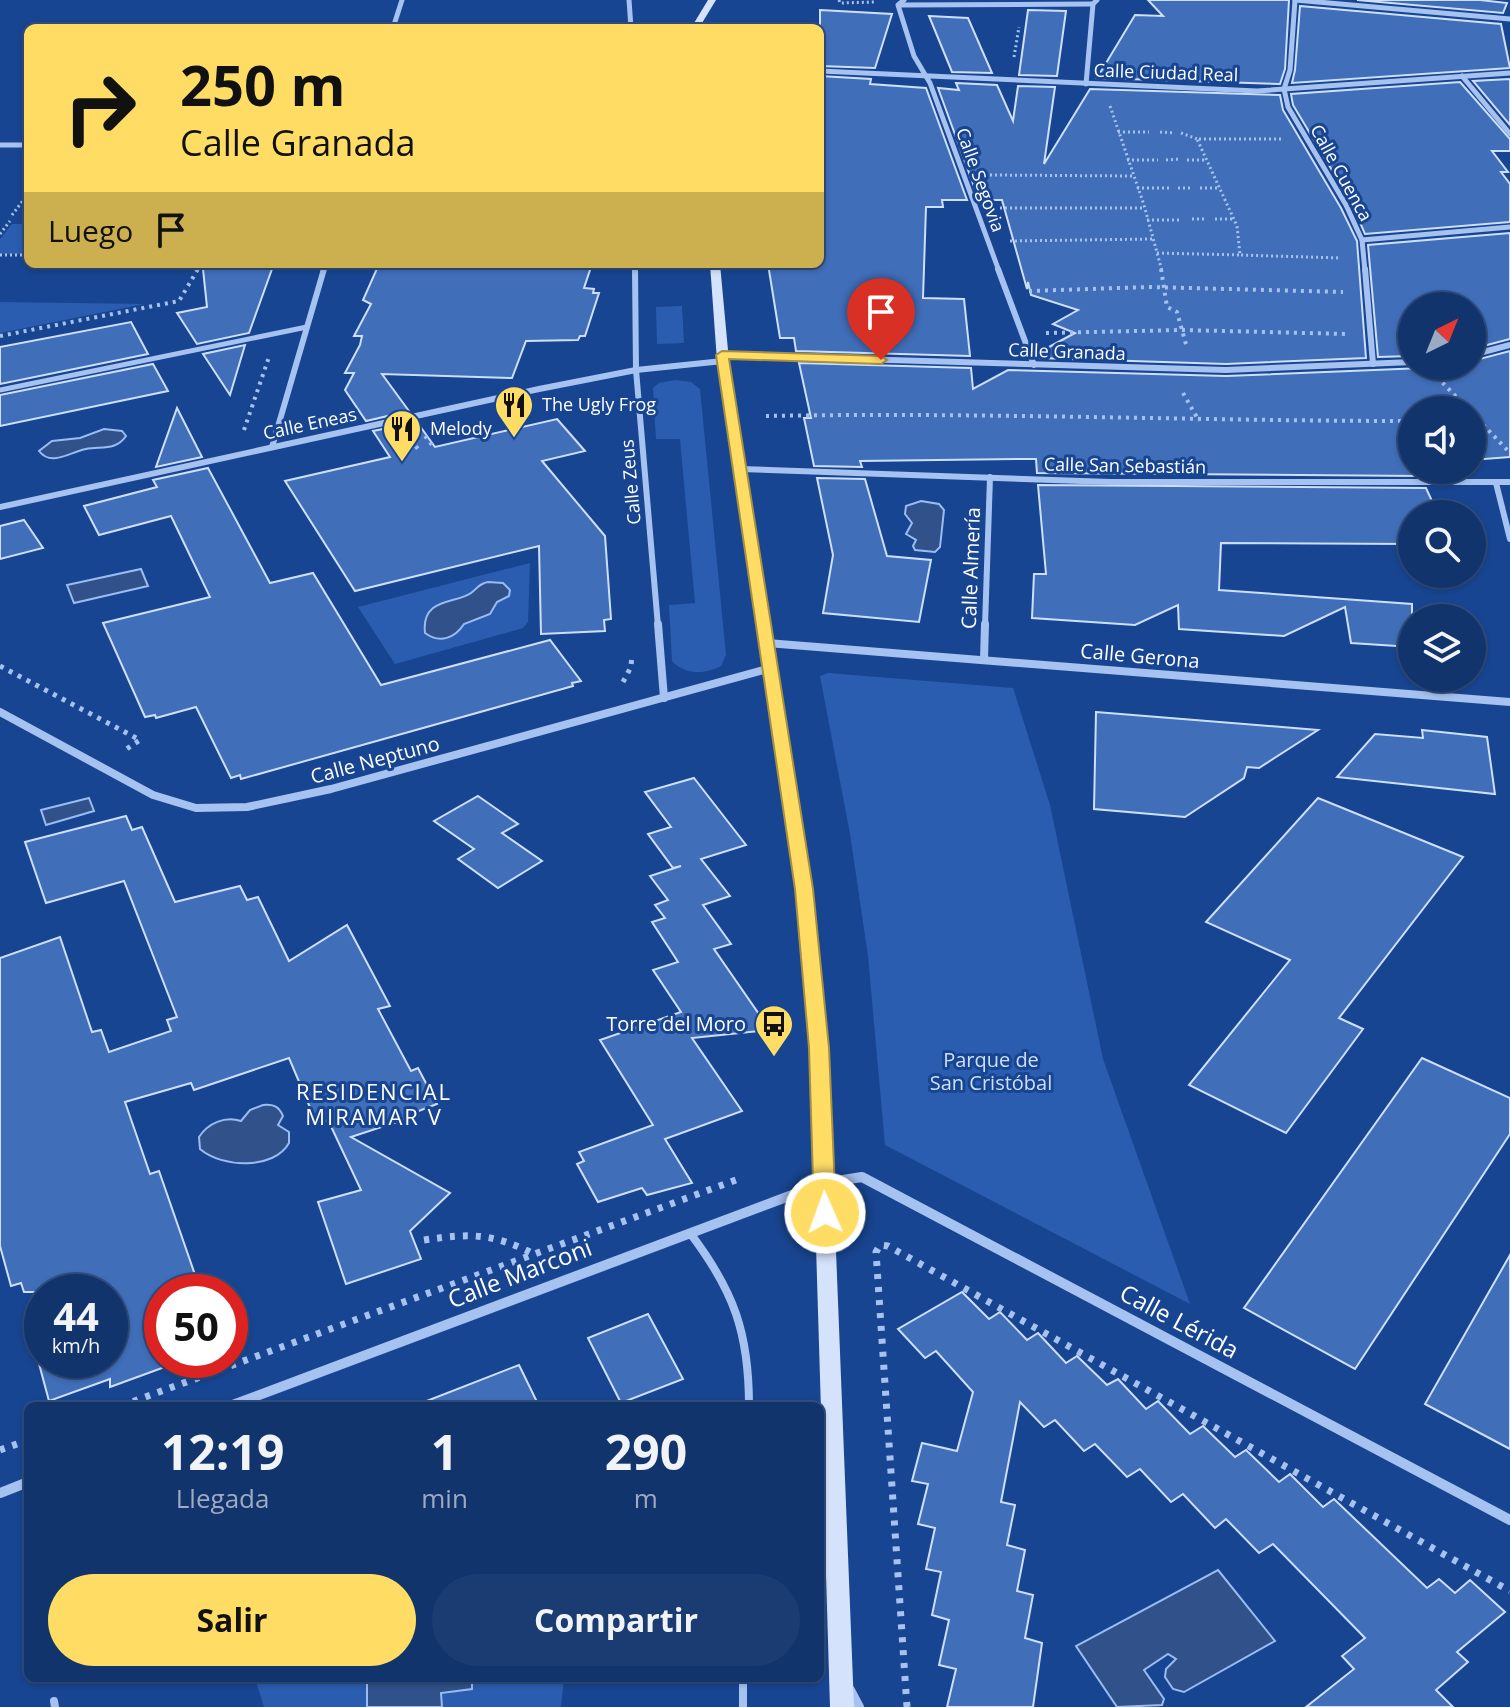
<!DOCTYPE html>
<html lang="es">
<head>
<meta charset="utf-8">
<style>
  :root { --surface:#12346d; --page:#1b3c72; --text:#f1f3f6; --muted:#9caac2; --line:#314f80; --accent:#ffdd65 }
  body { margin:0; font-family:"Open Sans",sans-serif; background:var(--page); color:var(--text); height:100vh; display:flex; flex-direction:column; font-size:30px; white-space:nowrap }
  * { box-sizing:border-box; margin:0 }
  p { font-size:26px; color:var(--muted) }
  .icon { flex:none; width:44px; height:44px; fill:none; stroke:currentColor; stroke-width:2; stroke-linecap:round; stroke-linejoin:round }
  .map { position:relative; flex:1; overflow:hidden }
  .panel { position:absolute; left:24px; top:1402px; width:800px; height:280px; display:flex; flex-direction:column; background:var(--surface); border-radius:12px; box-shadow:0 2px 6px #0004,0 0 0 2px var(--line) }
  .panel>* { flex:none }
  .top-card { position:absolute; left:24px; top:24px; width:800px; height:244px; border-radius:12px; box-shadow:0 2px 6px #0004,0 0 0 2px var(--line); background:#ffdd65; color:#111; overflow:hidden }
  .needle { width:52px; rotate:43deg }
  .tools { position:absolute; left:1398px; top:292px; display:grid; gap:16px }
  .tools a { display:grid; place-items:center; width:88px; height:88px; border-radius:50%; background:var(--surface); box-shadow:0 2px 6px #0004,0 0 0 2px var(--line); font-size:40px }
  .speed { position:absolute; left:24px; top:1274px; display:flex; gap:16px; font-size:40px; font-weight:700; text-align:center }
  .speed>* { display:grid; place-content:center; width:104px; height:104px; border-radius:50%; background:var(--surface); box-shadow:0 2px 6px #0004,0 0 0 2px var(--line); line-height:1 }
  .speed small { font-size:20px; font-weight:400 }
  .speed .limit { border:12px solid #d22; background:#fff; color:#111 }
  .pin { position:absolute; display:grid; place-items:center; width:68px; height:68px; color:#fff; margin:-82px -34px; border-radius:50% 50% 50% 0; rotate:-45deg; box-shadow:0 0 8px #0007 }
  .pin .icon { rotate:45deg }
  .me { position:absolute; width:88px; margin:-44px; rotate:358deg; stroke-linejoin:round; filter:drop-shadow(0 0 6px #0008) }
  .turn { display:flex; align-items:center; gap:28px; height:168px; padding:0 24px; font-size:36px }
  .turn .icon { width:104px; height:104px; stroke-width:2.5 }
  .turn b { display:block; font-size:56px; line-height:68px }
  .then { display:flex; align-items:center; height:76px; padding:0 24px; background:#0003; gap:16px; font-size:30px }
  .eta { display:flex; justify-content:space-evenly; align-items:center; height:136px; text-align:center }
  .eta b { font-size:48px; font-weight:700; line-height:56px }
  .button { display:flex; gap:16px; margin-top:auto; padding:16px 24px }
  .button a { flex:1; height:92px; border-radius:48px; background:var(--accent); color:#111; font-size:32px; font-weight:700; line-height:92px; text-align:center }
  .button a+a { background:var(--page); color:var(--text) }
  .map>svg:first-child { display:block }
  .green { fill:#2a5daf }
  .water { fill:#305189; stroke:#99bcf2; stroke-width:2 }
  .building { fill:#406eb9; stroke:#cddffb; stroke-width:2 }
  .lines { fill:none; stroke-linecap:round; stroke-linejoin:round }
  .path-far3 { stroke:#a6c2f0; stroke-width:3; stroke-dasharray:2 3; stroke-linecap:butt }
  .path-far2 { stroke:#a6c2f0; stroke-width:4; stroke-dasharray:3 5; stroke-linecap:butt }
  .path-far1 { stroke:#a6c2f0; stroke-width:5; stroke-dasharray:4 6; stroke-linecap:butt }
  .path { stroke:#a6c2f0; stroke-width:7; stroke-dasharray:5 8; stroke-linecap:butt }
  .lane-far1 { stroke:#a6c2f0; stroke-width:5 }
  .lane { stroke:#a6c2f0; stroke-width:8 }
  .street-far3 { stroke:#a6c2f0; stroke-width:5 }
  .street-far2 { stroke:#a6c2f0; stroke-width:6 }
  .street-far1 { stroke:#a6c2f0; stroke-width:8 }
  .street { stroke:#a6c2f0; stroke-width:10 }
  .secondary { fill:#d4e2fb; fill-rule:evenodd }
  .route { fill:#ffdd65; stroke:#a69042; stroke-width:2 }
  .labels { text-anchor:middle; stroke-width:6; stroke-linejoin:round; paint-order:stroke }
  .far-street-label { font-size:18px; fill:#fff; stroke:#184591 }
  .far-poi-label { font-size:18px; fill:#fff; stroke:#184591; text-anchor:start }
  .street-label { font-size:20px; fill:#fff; stroke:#184591 }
  .poi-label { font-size:20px; fill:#fff; stroke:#184591; text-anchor:end }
  .park-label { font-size:20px; fill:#cddffb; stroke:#184591 }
  .neighbourhood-label { font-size:22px; letter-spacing:2px; fill:#fff; stroke:#184591 }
  .near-street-label { font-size:24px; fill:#fff; stroke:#184591 }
</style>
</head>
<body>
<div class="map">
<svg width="1510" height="1707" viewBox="0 0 1510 1707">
  <rect width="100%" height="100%" fill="#184591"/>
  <g class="green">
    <polygon points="12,224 28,224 28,254 0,254 0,239"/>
    <polygon points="0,302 144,304 0,333"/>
    <polygon points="682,306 684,343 657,344 656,307"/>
    <path d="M 675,380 L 691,382 L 700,389 L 726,655 L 721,666 C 704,675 685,675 672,661 L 669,605 L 695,603 L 680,439 L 656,439 L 653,388 L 659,383 Z"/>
    <polygon points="530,563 528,622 523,628 395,664 358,607"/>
    <polygon points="828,673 1013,688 1050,805 1103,1059 1190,1304 885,1145 868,956 850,834 820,676"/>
    <polygon points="255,1678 564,1678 561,1707 264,1707"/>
  </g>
  <g class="water">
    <path d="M 104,429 L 122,431 L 126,436 C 116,451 101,446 86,449 C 70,452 51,467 39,451 L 52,441 L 80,438 Z"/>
    <polygon points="921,501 939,504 944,510 940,547 935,552 915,550 913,546 916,540 906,534 912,523 905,514 906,506"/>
    <polygon points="141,569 148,586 74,603 67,585"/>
    <path d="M 488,582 L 503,583 L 510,590 L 509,596 L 497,602 L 490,614 L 464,624 C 455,638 440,644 425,633 C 421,597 456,604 471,593 C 478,588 478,584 488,582 Z"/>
    <polygon points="89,798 94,811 46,825 41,810"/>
    <path d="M 263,1105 C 273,1104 279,1106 283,1116 L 278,1125 L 289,1132 L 289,1143 C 274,1170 222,1168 200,1149 L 199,1137 C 208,1123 225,1116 241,1121 L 250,1110 Z"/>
    <polygon points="1218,1570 1275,1641 1184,1692 1173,1689 1165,1677 1166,1669 1176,1659 1168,1654 1144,1670 1164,1699 1162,1705 1117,1707 1076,1646"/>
    <polygon points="367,1678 472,1678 472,1689 441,1693 442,1707 367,1707"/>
  </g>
  <g class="building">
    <polygon points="1148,0 1289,0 1285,69 1280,84 1097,78 1135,15 1163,16"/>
    <polygon points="1357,0 1480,0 1507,3 1503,13"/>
    <polygon points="1300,6 1501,24 1510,68 1292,83 1295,70"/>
    <polygon points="820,10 892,14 875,68 820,66"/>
    <polygon points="1028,10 1066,11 1057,76 1019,75"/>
    <polygon points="929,16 968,18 992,73 952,72"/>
    <polygon points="820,76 871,79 870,84 926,88 967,200 942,200 943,207 926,207 923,298 964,299 970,356 796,351 794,338 780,338 768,264 820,264"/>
    <polygon points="1510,79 1510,125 1473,81"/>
    <polygon points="1460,82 1510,139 1510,151 1492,151 1508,172 1501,172 1510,184 1510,222 1365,234 1351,202 1293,105 1291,94"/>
    <polygon points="956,83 997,85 1013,121 1018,86 1055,87 1044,164 1090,89 1280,95 1283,110 1341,208 1357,241 1366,358 1226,364 1038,358 1036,354 1075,333 1053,324 1078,310 1031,295 1028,282 1027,289 1002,200 979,200 938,88 959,90"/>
    <polygon points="1510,233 1510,339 1472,349 1472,306 1412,306 1412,356 1378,357 1368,245"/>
    <polygon points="379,264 592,264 584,288 594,289 593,293 599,293 585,336 580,336 578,340 526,341 512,378 382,374 409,411 366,421 345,390 354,373 345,373 360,345 362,336 354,336 371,304 363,300"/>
    <polygon points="203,269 272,269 249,333 197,344 177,313 207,307"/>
    <polygon points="131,322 148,354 0,384 0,347"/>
    <polygon points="245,345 230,395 203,354"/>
    <polygon points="1510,351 1510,457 1472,460 1472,410 1412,410 1412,470 1417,470 1420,476 1037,473 1036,459 1016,459 860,461 862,467 814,466 804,418 811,418 799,363 971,368 973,389 1008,370 1226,376 1472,366 1472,361"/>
    <polygon points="153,364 168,391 0,426 0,395"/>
    <polygon points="177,408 202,457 156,467"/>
    <polygon points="557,419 585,451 542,461 605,536 611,619 604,620 605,631 541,634 539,546 355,591 285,481 390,457 373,431 417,422 435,447"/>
    <polygon points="208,468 270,583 313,573 381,685 550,640 581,681 572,683 573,686 241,779 240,775 231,778 196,707 156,718 155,715 145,717 103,623 210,597 171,516 99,535 84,506 157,487 153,480"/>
    <polygon points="817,478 865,479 887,556 931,560 919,622 823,613 833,555"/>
    <polygon points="1038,485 1426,488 1438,514 1412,514 1412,544 1221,543 1219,590 1412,604 1412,647 1351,643 1345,607 1284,636 1179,629 1178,605 1135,625 1032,618 1034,574 1046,574"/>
    <polygon points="24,520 43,548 0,559 0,526"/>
    <polygon points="1096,712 1318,730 1259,768 1247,767 1244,778 1185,817 1094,809"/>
    <polygon points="1422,730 1487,737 1495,794 1337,777 1375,734 1423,738"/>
    <polygon points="694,778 746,845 701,859 730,896 703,905 731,944 714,949 770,1030 692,1038 742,1111 665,1139 692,1183 647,1195 642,1188 598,1202 577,1164 584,1161 579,1152 653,1125 600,1040 681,1012 653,970 678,962 652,922 665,918 655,905 668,900 650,876 681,866 673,868 648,834 671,827 645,792"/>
    <polygon points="478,796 518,824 502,833 542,861 498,888 458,859 474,849 434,821"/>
    <polygon points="1318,798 1463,857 1339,1018 1363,1029 1286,1133 1189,1085 1290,960 1206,922"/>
    <polygon points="126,816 132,830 142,827 175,902 240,886 247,900 258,897 289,961 347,925 390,1006 378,1009 411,1071 418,1068 437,1104 416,1112 418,1115 351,1137 450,1193 410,1231 421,1259 346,1284 318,1202 361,1190 328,1120 317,1124 289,1058 194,1090 191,1083 125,1102 150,1174 159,1171 201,1292 162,1292 162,1368 110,1387 110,1379 49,1401 38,1360 110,1360 110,1292 24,1292 21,1283 11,1286 0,1246 0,958 60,937 92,1032 101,1030 109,1052 171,1031 167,1020 177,1017 124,881 46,903 25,842"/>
    <polygon points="1422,1058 1510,1098 1510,1134 1355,1369 1244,1308"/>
    <polygon points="1510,1255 1510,1449 1425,1404"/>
    <polygon points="962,1292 989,1319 1000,1312 1027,1340 1038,1333 1066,1363 1077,1356 1107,1385 1118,1379 1146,1409 1158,1401 1190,1434 1203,1426 1235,1457 1246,1450 1279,1482 1290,1474 1323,1507 1334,1499 1427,1588 1439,1579 1455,1593 1470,1580 1505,1612 1457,1652 1468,1662 1436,1690 1453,1707 1306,1707 1354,1669 1342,1656 1365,1638 1273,1544 1259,1553 1226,1519 1215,1528 1183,1494 1171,1502 1140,1469 1127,1477 1095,1444 1084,1451 1055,1420 1044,1427 1020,1402 1001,1502 1015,1505 1007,1545 1025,1550 1017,1591 1033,1595 1025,1638 1042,1643 1033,1707 947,1707 956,1669 939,1665 949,1620 932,1615 941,1572 926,1569 935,1528 918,1524 928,1484 912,1481 922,1443 957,1451 973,1392 936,1351 925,1358 898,1329"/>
    <polygon points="648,1314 683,1379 621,1403 588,1338"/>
    <polygon points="519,1365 539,1406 419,1406 419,1404"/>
  </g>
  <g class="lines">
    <g class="path-far3">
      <polyline points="839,0 840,3 876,2"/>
      <polyline points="1014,57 1019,27"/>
      <polyline points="1110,106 1144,205 1162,271"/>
      <polyline points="1118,132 1149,132"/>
      <polyline points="1160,132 1174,133"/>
      <polyline points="1181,133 1197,139"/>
      <polyline points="1281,139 1197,139 1237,226 1240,255 1341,258"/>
      <polyline points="1127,160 1158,160"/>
      <polyline points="1166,160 1181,159"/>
      <polyline points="1187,160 1207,160"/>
      <polyline points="990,175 1133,176"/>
      <polyline points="1137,188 1170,188"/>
      <polyline points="1178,188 1193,188"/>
      <polyline points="1200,188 1220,188"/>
      <polyline points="1000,208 1143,208"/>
      <polyline points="12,215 28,194"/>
      <polyline points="1192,219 1207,219"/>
      <polyline points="1215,219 1234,219"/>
      <polyline points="1147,220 1180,220"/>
      <polyline points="0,234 10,221"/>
      <polyline points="1010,241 1153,239"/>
      <polyline points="1157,253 1240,255"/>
      <polyline points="0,255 28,255"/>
      <polyline points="197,271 201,264"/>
    </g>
    <g class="path-far2">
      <polyline points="1161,269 1167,307 1177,312 1187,348"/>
      <polyline points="1029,291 1150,287 1343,292"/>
      <polyline points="1046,333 1182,330 1348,334"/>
      <polyline points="0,336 179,301 198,269"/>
      <polyline points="1437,377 1469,410"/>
      <polyline points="1183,393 1199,421"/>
      <polyline points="1472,413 1510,453"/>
      <path d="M 766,416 C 981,412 1197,421 1412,421"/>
      <polyline points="244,430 269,357"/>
      <polyline points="425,436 432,445"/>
      <polyline points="411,440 418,449"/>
    </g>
    <g class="path-far1">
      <polyline points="0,666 140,740 125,750"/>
      <polyline points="623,682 631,667 632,654"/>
    </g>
    <g class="path">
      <path d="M 424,1240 C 471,1233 493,1233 536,1255"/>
      <polyline points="121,1406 736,1180"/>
      <polyline points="0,1450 28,1440"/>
      <polyline points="907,1707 876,1252 880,1245 888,1246 1510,1591"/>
    </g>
    <polyline class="lane-far1" points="0,390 307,327"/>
    <g class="lane">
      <path d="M 690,1233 C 734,1291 749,1333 749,1406"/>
      <polyline points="743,1678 743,1707"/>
      <polyline points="54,1701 55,1707"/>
    </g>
    <g class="street-far3">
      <polyline points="629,0 631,28"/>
      <polyline points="904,0 898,5 914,56 930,83 999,271"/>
      <polyline points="1295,0 1290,70 1284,89 1288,107 1346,205 1362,240 1365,271"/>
      <polyline points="1295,0 1510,19"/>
      <polyline points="899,5 1093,4"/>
      <polyline points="393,28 402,0"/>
      <polyline points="820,71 1257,91 1510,73"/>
      <polyline points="1462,76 1510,134"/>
      <polyline points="1086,84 1093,4 1097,0"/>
      <polyline points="0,145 28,145"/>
      <polyline points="1362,240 1510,227"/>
      <polyline points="635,264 635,271"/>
      <polyline points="323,271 325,264"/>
    </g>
    <g class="street-far2">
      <polyline points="635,269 636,370 658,626"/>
      <polyline points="998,269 1034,365"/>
      <polyline points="1365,269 1373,364"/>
      <polyline points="722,355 1226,370 1412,362"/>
      <polyline points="1472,355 1510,345"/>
      <polyline points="272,447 324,269"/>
      <polyline points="740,469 1111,482 1510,482"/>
      <polyline points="1496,483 1510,539"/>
      <polyline points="0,507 539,389 636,370 723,361"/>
      <polyline points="985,626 990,477"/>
    </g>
    <g class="street-far1">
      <polyline points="658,624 664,698"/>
      <polyline points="767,643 1510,702"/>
      <polyline points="984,660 985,624"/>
      <polyline points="0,712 153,795 196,808 247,807 331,789 771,668"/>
    </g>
    <g class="street">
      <polyline points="230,1406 824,1183 862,1177 1510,1520"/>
      <polyline points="0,1493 28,1482"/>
      <polyline points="850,1690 859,1707"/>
    </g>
    <g class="secondary">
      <polygon points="708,0 716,0 699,28 691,28"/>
      <polygon points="710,264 720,264 729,361 812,889 828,1048 854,1707 830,1707 810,1048 796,889 717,361"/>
    </g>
  </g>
  <polygon class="route" points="722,351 881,356 887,360 881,364 729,359 813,889 829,1048 836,1213 833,1219 825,1221 818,1219 814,1213 809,1048 795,889 716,355"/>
  <defs>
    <symbol id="restaurant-pin" viewBox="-11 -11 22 30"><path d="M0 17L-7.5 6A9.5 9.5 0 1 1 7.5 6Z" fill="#ffdd65" stroke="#184591"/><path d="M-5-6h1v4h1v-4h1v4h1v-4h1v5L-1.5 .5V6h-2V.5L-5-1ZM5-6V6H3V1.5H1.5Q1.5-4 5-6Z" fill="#111"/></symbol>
    <symbol id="bus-pin" viewBox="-11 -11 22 30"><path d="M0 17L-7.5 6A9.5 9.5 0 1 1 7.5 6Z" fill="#ffdd65" stroke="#184591"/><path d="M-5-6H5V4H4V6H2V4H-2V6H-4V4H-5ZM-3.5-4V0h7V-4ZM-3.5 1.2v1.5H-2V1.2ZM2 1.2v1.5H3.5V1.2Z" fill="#111"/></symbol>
  </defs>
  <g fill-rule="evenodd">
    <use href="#restaurant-pin" x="492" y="383" width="44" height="60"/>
    <use href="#restaurant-pin" x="380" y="407" width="44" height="60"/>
    <use href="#bus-pin" x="752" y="1002" width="44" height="60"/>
  </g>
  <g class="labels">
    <g class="far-street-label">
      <text transform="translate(1166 73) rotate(2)" y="6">Calle Ciudad Real</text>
      <text transform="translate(1341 173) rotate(61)" y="6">Calle Cuenca</text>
      <text transform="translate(980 180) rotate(70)" y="6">Calle Segovia</text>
      <text transform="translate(1067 352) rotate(2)" y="6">Calle Granada</text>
      <text transform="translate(310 424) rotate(-12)" y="6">Calle Eneas</text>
      <text transform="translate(1125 466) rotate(1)" y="6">Calle San Sebastián</text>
      <text transform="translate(631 482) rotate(-95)" y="6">Calle Zeus</text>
    </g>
    <g class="far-poi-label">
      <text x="542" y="411">The Ugly Frog</text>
      <text x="430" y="435">Melody</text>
    </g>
    <g class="street-label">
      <text transform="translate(971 568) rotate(-88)" y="7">Calle Almería</text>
      <text transform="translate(1140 656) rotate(5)" y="7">Calle Gerona</text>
      <text transform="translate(375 760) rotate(-15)" y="7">Calle Neptuno</text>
    </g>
    <g class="poi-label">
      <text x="746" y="1031">Torre del Moro</text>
    </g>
    <g class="park-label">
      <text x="991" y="1067">Parque de<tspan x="991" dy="23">San Cristóbal</tspan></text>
    </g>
    <g class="neighbourhood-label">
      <text x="374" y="1100">RESIDENCIAL<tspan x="374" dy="25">MIRAMAR V</tspan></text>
    </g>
    <g class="near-street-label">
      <text transform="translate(520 1274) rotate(-21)" y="8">Calle Marconi</text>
      <text transform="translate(1179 1322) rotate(28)" y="8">Calle Lérida</text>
    </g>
  </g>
</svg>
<div class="tools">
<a><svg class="needle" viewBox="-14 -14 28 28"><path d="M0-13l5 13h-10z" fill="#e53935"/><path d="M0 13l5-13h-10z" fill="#9caac2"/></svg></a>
<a><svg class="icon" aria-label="sound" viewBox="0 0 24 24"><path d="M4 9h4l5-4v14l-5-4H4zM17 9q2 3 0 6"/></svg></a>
<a><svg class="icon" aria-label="search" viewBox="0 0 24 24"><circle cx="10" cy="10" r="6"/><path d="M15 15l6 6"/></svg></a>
<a><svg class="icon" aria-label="layers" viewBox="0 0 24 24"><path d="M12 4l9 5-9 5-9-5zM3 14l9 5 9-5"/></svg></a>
</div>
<div class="speed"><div>44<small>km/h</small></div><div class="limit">50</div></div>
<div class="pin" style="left:881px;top:360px;background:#d93025"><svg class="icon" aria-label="arrive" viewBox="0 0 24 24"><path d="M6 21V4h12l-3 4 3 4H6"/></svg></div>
<svg class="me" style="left:825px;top:1213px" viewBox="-20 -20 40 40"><circle r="17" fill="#ffdd65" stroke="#fff" stroke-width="3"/><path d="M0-11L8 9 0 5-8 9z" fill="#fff"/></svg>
<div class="top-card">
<div class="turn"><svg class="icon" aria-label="right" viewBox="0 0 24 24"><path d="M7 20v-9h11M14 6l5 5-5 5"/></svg><div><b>250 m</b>Calle Granada</div></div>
<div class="then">Luego<svg class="icon" aria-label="arrive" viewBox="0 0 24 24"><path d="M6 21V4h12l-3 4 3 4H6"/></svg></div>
</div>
<section class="panel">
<div class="eta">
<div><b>12:19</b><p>Llegada</p></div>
<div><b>1</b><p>min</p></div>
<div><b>290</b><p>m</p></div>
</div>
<div class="button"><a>Salir</a><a>Compartir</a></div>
</section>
</div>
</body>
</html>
